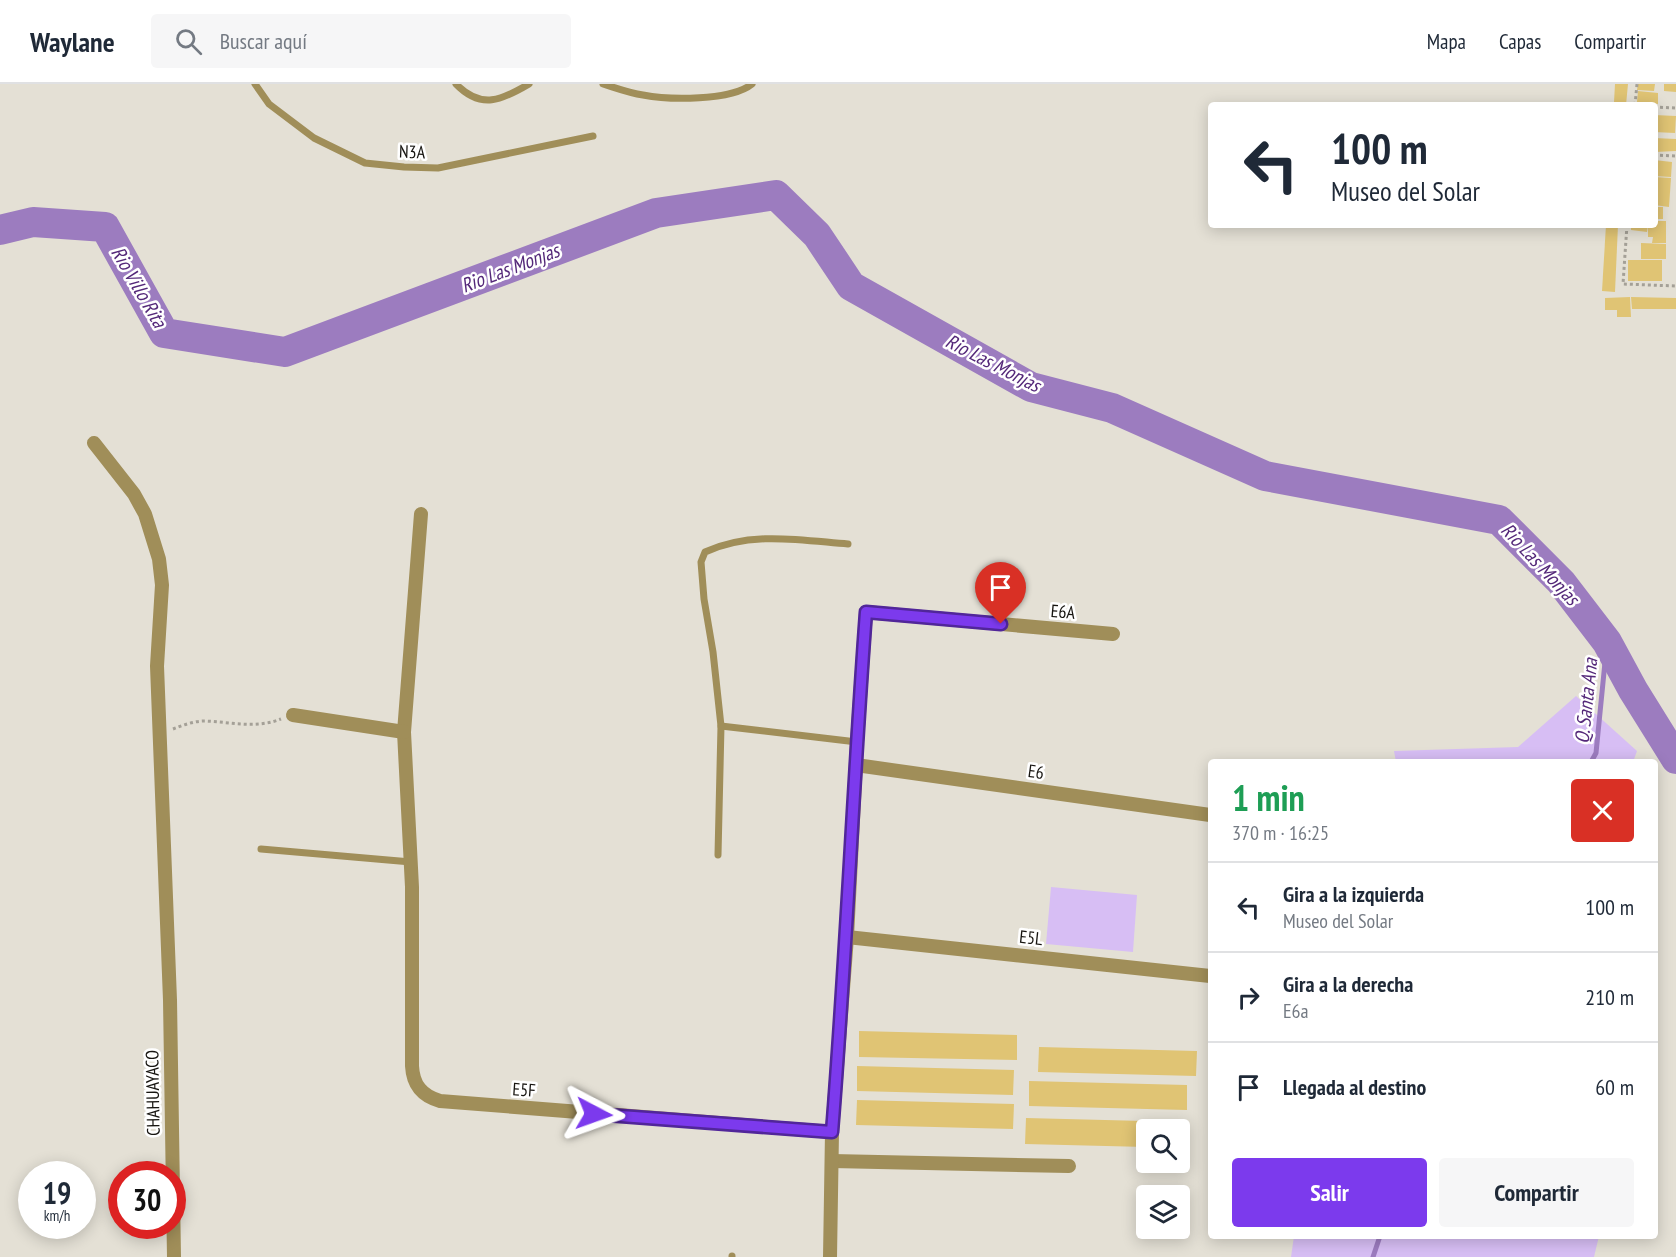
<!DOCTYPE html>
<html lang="es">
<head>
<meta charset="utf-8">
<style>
  :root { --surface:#fff; --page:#f6f6f7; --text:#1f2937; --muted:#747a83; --line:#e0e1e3; --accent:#7c3aed }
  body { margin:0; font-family:"PT Sans Narrow",sans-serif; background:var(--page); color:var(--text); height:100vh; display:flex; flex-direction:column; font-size:22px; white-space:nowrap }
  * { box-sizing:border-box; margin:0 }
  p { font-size:20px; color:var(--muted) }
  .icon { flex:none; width:33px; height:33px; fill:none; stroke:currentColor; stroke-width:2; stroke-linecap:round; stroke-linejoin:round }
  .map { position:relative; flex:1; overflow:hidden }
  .details { position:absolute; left:1208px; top:675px; width:450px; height:480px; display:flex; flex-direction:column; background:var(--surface); border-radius:6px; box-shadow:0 3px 15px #0003 }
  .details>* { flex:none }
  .top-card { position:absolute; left:1208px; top:18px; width:450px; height:126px; border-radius:6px; box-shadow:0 3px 15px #0003; background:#fff; color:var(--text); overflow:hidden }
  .fabs { position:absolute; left:1136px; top:1035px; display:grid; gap:12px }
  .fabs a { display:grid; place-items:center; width:54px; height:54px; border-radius:6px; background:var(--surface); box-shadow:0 3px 15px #0003; font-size:30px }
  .speed { position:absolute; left:18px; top:1077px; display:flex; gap:12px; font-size:30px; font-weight:700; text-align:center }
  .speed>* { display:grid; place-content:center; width:78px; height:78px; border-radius:50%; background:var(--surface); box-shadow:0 3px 15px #0003; line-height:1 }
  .speed small { font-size:15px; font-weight:400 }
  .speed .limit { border:9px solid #d22; background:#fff; color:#111 }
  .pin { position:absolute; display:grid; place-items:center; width:51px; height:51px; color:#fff; margin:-62px -26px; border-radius:50% 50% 50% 0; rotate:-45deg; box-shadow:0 0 6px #0007 }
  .pin .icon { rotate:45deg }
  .me { position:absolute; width:66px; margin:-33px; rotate:94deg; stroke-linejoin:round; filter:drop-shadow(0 0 4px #0008) }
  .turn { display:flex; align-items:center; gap:21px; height:126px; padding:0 24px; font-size:27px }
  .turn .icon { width:78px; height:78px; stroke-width:2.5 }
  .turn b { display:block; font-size:42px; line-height:51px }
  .round { display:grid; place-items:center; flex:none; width:63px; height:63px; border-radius:6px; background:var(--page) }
  .head { display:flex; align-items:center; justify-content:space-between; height:102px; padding:0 24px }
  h1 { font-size:36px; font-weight:700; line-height:45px; color:#1e9e55 }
  .cta { display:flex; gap:12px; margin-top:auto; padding:12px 24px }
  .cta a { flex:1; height:69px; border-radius:6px; background:var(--accent); color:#fff; font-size:24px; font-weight:700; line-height:69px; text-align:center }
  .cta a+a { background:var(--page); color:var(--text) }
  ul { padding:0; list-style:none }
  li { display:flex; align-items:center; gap:18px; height:90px; padding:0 24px; border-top:2px solid var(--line) }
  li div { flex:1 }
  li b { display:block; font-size:22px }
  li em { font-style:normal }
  header { display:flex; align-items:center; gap:36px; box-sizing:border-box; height:84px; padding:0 30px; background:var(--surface); border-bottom:2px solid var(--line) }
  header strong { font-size:28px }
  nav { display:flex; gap:33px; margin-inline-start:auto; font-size:21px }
  .search { width:420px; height:54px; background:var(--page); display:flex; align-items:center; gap:15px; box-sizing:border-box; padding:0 21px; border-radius:6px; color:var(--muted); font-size:22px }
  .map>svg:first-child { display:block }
  .green { fill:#d7bef4 }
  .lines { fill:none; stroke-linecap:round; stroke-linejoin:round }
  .stream { stroke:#9c7cbf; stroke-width:5 }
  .river { stroke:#9c7cbf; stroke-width:30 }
  .building { fill:#e0c474 }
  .path { stroke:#a4a097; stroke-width:3; stroke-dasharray:3 3; stroke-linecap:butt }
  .lane { stroke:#a08e59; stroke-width:7 }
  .street { stroke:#a08e59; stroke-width:14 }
  .route-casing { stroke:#51269a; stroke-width:15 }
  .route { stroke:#7c3aed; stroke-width:10 }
  .labels { text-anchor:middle; stroke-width:5; stroke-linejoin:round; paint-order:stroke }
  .street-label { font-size:18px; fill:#171511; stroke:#fff }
  .water-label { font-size:20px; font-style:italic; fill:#542879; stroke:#fff }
</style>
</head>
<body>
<header>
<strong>Waylane</strong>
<div class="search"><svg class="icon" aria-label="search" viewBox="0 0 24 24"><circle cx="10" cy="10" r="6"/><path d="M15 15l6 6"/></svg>Buscar aquí</div>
<nav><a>Mapa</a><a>Capas</a><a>Compartir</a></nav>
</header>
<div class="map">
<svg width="1676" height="1173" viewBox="0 0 1676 1173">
  <rect width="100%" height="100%" fill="#e4e0d5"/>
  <g class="green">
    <polygon points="1576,612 1637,667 1633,678 1396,678 1394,667 1518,663"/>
    <polygon points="1051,803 1137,811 1133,868 1046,860"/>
    <polygon points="1294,1152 1599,1152 1594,1173 1291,1173"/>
  </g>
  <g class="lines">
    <g class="stream">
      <polyline points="1591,678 1596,669 1607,558"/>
      <polyline points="1373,1173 1380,1152"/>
    </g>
    <polyline class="river" points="0,146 33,138 105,143 164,249 285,268 656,129 776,111 817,151 851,202 1031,303 1112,324 1265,392 1499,436 1561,498 1607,558 1633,606 1676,675"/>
  </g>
  <g class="building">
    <polygon points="1615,0 1628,0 1626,21 1607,21 1607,18 1614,18"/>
    <polygon points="1638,0 1655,0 1654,7 1637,6"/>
    <polygon points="1664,0 1676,0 1676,8 1664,7"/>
    <polygon points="1638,7 1658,9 1658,20 1637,18"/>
    <polygon points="1654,31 1676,32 1675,49 1654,48"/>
    <polygon points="1654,54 1676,55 1676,67 1655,68"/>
    <polygon points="1654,76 1672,78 1671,93 1654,92"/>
    <polygon points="1654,93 1671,94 1669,123 1654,121"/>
    <rect x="1654" y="123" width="9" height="12"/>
    <polygon points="1654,137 1666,137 1666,159 1652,159 1653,153 1648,153 1648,141 1654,141"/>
    <polygon points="1606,141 1618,141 1615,208 1602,207"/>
    <polygon points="1631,141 1648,141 1647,148 1631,146"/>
    <polygon points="1641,159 1666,160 1666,175 1641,175"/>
    <rect x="1628" y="176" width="34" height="21"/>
    <polygon points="1630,213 1631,233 1617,233 1617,226 1605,226 1605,214"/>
    <polygon points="1631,213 1676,214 1676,225 1632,225"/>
    <polygon points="859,947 1017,951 1017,976 859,973"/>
    <polygon points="1039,963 1197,967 1196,992 1038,988"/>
    <polygon points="857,982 1014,986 1013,1011 857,1007"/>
    <polygon points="1029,997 1187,1001 1187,1026 1029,1022"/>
    <polygon points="857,1016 1014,1020 1013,1045 856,1041"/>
    <polygon points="1026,1034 1184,1038 1184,1064 1179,1064 1179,1046 1146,1046 1146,1063 1025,1060"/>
  </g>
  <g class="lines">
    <g class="path">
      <polyline points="1635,21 1637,0"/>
      <polyline points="1654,23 1676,24"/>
      <polyline points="1654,71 1676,72"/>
      <polyline points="1627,141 1623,200 1676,202"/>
      <path d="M 173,645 C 183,641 194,637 205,637 C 231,638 256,645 281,635"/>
    </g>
    <g class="lane">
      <polyline points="255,0 269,20 314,54 365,79 404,83 438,84 593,52"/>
      <path d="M 456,0 C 481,26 502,16 529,0"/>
      <path d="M 603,0 C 616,4 629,9 643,11 C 669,16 731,17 752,0"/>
      <polyline points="721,642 857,658"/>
      <polyline points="261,765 411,778"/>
      <path d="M 718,771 L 721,642 L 713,568 L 704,515 L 701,478 L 705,468 C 751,447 799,456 848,460"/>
      <polyline points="732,1173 732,1172"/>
    </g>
    <g class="street">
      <polyline points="94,359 134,410 145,430 159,475 162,501 157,582 170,916 174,1173"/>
      <path d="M 421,430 L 404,648 L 412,803 L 412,982 C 413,1001 422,1012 440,1017 L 832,1048"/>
      <polyline points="293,631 404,648"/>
      <polyline points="856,681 1210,731"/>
      <polyline points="847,853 1210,892"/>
      <polyline points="832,1077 1069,1082"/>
      <polyline points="830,1173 832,1048 847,853 857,658 866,528 1113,550"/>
    </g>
  </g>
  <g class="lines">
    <defs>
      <path id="route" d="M 594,1030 L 832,1048 C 846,875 853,701 866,528 L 1001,540"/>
    </defs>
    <use href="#route" class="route-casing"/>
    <use href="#route" class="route"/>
  </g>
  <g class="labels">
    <g class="street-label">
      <text transform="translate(412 68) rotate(2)" y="6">N3A</text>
      <text transform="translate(1063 528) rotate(5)" y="6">E6A</text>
      <text transform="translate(1036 688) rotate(8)" y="6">E6</text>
      <text transform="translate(1031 854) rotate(6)" y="6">E5L</text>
      <text transform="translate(524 1006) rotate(4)" y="6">E5F</text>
      <text transform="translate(153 1009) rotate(-91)" y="6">CHAHUAYACO</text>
    </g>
    <g class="water-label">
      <text transform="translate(510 184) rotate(-21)" y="7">Rio Las Monjas</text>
      <text transform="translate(139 203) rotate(60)" y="7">Rio Villo Rita</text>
      <text transform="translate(993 279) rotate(27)" y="7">Rio Las Monjas</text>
      <text transform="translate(1540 480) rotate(47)" y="7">Rio Las Monjas</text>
      <text transform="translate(1586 617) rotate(-84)" y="7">Q. Santa Ana</text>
    </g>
  </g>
</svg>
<div class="fabs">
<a><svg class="icon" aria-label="search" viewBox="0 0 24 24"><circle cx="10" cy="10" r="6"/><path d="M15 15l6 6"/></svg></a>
<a><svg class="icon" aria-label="layers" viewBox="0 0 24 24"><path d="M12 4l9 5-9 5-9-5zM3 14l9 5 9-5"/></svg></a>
</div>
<div class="speed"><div>19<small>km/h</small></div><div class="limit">30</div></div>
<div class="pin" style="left:1001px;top:540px;background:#d93025"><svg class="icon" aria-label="arrive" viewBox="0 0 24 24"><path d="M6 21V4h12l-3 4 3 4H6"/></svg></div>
<svg class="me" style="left:594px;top:1030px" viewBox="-20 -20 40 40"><path d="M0-17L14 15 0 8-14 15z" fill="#7c3aed" stroke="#fff" stroke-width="4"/></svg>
<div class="top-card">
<div class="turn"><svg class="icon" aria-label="left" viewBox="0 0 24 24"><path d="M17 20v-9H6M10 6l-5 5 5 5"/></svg><div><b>100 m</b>Museo del Solar</div></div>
</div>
<section class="details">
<div class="head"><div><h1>1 min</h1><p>370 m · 16:25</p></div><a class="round" style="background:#d93025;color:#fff"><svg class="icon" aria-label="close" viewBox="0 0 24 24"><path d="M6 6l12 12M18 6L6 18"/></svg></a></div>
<ul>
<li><svg class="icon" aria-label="left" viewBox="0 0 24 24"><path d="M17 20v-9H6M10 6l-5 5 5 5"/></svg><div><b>Gira a la izquierda</b><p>Museo del Solar</p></div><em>100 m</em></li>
<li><svg class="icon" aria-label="right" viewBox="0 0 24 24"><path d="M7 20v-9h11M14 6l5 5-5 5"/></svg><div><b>Gira a la derecha</b><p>E6a</p></div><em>210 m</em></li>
<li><svg class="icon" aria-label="arrive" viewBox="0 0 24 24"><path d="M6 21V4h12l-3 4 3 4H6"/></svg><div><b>Llegada al destino</b></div><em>60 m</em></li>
</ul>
<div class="cta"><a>Salir</a><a>Compartir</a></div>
</section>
</div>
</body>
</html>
